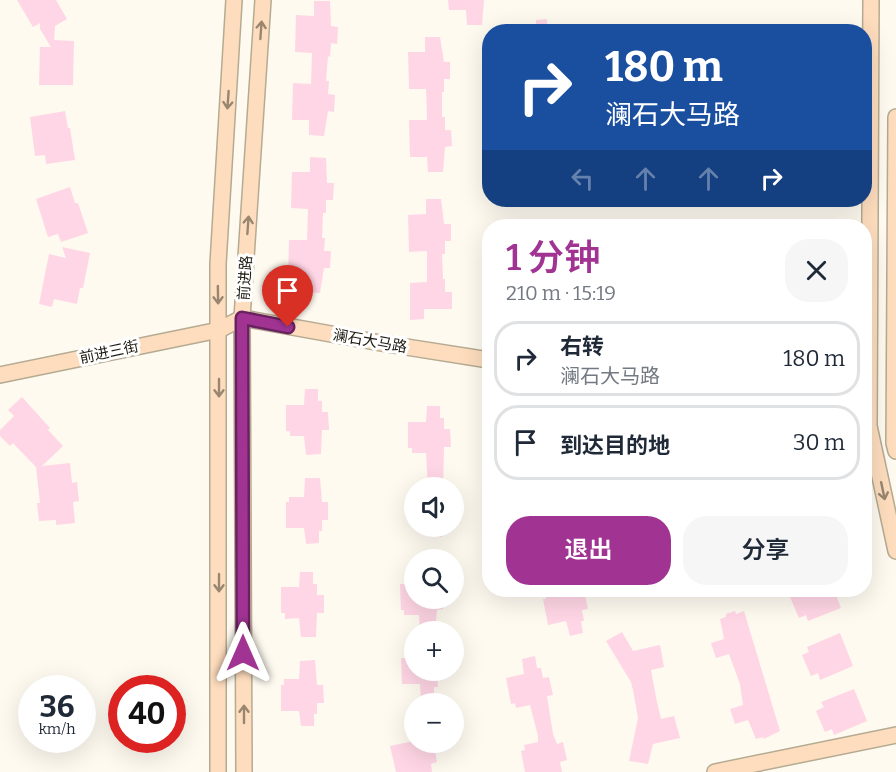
<!DOCTYPE html>
<html lang="zh">
<head>
<meta charset="utf-8">
<style>
  :root { --surface:#fff; --page:#f6f6f7; --text:#1f2937; --muted:#747a83; --line:#e0e1e3; --accent:#a13493 }
  body { margin:0; font-family:Bitter,"Noto Sans SC",serif; background:var(--page); color:var(--text); height:100vh; display:flex; flex-direction:column; font-size:22px; white-space:nowrap }
  * { box-sizing:border-box; margin:0 }
  p { font-size:20px; color:var(--muted) }
  .icon { flex:none; width:33px; height:33px; fill:none; stroke:currentColor; stroke-width:2; stroke-linecap:round; stroke-linejoin:round }
  .map { position:relative; flex:1; overflow:hidden }
  .sheet { position:absolute; left:482px; top:219px; width:390px; height:378px; display:flex; flex-direction:column; background:var(--surface); border-radius:24px; box-shadow:0 6px 24px #0002 }
  .sheet>* { flex:none }
  .banner { position:absolute; left:482px; top:24px; width:390px; height:183px; border-radius:24px; box-shadow:0 6px 24px #0002; background:#1a4fa0; color:#fff; overflow:hidden }
  .controls { position:absolute; left:404px; top:477px; display:grid; gap:12px }
  .controls a { display:grid; place-items:center; width:60px; height:60px; border-radius:50%; background:var(--surface); box-shadow:0 6px 24px #0002; font-size:30px }
  .speed { position:absolute; left:18px; top:675px; display:flex; gap:12px; font-size:30px; font-weight:700; text-align:center }
  .speed>* { display:grid; place-content:center; width:78px; height:78px; border-radius:50%; background:var(--surface); box-shadow:0 6px 24px #0002; line-height:1 }
  .speed small { font-size:15px; font-weight:400 }
  .speed .limit { border:9px solid #d22; background:#fff; color:#111 }
  .pin { position:absolute; display:grid; place-items:center; width:51px; height:51px; color:#fff; margin:-62px -26px; border-radius:50% 50% 50% 0; rotate:-45deg; box-shadow:0 0 6px #0007 }
  .pin .icon { rotate:45deg }
  .me { position:absolute; width:66px; margin:-33px; rotate:0deg; stroke-linejoin:round; filter:drop-shadow(0 0 4px #0008) }
  .turn { display:flex; align-items:center; gap:21px; height:126px; padding:0 24px; font-size:27px }
  .turn .icon { width:78px; height:78px; stroke-width:2.5 }
  .turn b { display:block; font-size:42px; line-height:51px }
  .lanes { display:flex; align-items:center; height:57px; padding:0 24px; background:#0003; justify-content:center; gap:30px; direction:ltr }
  .lanes .off { opacity:.35 }
  .round { display:grid; place-items:center; flex:none; width:63px; height:63px; border-radius:24px; background:var(--page) }
  .head { display:flex; align-items:center; justify-content:space-between; height:102px; padding:0 24px }
  h1 { font-size:36px; font-weight:600; line-height:45px; color:var(--accent) }
  .primary-button { display:flex; gap:12px; margin-top:auto; padding:12px 24px }
  .primary-button a { flex:1; height:69px; border-radius:24px; background:var(--accent); color:#fff; font-size:24px; font-weight:600; line-height:69px; text-align:center }
  .primary-button a+a { background:var(--page); color:var(--text) }
  ul { padding:0; list-style:none }
  li { display:flex; align-items:center; gap:18px; height:75px; margin:0 12px 9px; padding:0 12px; border:3px solid var(--line); border-radius:24px }
  li div { flex:1 }
  li b { display:block; font-size:22px }
  li em { font-style:normal }
  .map>svg:first-child { display:block }
  .building { fill:#ffd6e5 }
  .lines { fill:none; stroke-linecap:round; stroke-linejoin:round }
  .secondary-casing { stroke:#b5ab92; stroke-width:18 }
  .secondary { stroke:#feddbe; stroke-width:15 }
  .oneway { stroke:#998670 }
  .route-casing { stroke:#692260; stroke-width:15 }
  .route { stroke:#a13493; stroke-width:10 }
  .labels { text-anchor:middle; stroke-width:6; stroke-linejoin:round; paint-order:stroke }
  .street-label { font-size:15px; fill:#1e1b11; stroke:#fff }
</style>
</head>
<body>
<div class="map">
<svg width="896" height="772" viewBox="0 0 896 772">
  <rect width="100%" height="100%" fill="#fefaf0"/>
  <g class="building">
    <polygon points="17,0 56,0 67,19 55,26 54,40 74,41 73,85 39,85 40,47 51,47 40,29 40,23 33,27"/>
    <polygon points="448,0 484,0 482,25 467,25 466,10 449,10"/>
    <polygon points="314,1 330,1 331,26 338,27 337,44 331,43 330,57 328,56 326,81 329,81 328,94 335,95 334,112 328,111 324,136 309,135 309,120 292,120 293,83 311,84 312,53 295,52 296,15 314,16"/>
    <polygon points="547,19 547,32 536,32 536,20"/>
    <polygon points="425,37 440,37 444,62 450,62 450,79 444,79 444,92 442,92 442,117 445,117 445,130 451,130 452,146 445,147 443,172 428,172 427,157 410,157 409,120 427,120 426,89 409,89 408,52 425,52"/>
    <polygon points="65,111 68,128 70,128 75,160 46,164 45,155 35,156 30,117"/>
    <polygon points="310,157 326,158 327,183 334,183 333,200 326,200 326,213 323,213 322,238 325,238 324,251 331,251 330,268 324,268 320,293 305,292 305,277 288,276 289,240 307,240 308,209 291,208 292,172 310,172"/>
    <polygon points="70,187 75,203 78,203 88,233 61,242 58,234 48,237 36,199"/>
    <polygon points="426,199 441,199 444,224 451,224 451,241 445,241 445,254 442,254 443,279 445,279 445,292 452,292 452,309 424,309 424,319 410,320 410,283 427,282 427,251 409,252 408,215 426,214"/>
    <polygon points="62,247 90,253 83,288 80,288 77,304 54,299 52,307 39,304 49,254 66,258"/>
    <polygon points="305,389 318,389 318,401 322,401 322,412 328,412 329,430 322,430 321,454 306,455 304,436 290,436 290,431 286,431 286,405 304,405"/>
    <polygon points="22,397 50,428 48,430 63,446 42,466 70,463 72,483 77,482 79,501 73,502 75,523 56,525 56,520 39,521 37,503 40,503 36,467 13,443 10,446 0,436 0,430 14,416 8,410"/>
    <polygon points="427,406 440,406 440,418 444,418 444,429 450,429 451,447 444,447 443,488 428,488 426,453 412,453 412,448 408,448 408,422 426,422"/>
    <polygon points="305,478 320,478 322,502 328,502 328,520 322,520 322,531 319,531 319,543 306,544 304,528 286,528 286,502 289,502 289,497 304,497"/>
    <rect x="429" y="526" width="13" height="11"/>
    <polygon points="300,572 313,572 313,584 317,584 317,595 324,595 324,613 317,613 316,637 301,637 299,618 285,619 285,613 281,613 281,587 299,587"/>
    <polygon points="400,584 412,584 414,598 443,598 443,609 437,610 435,632 420,632 419,615 404,615 404,610 401,610"/>
    <polygon points="564,590 577,590 578,592 584,591 588,609 582,610 584,621 581,621 583,633 570,636 566,621 548,625 543,599 546,599 545,594"/>
    <polygon points="796,590 834,590 841,608 808,621 806,615 799,618 790,597 797,594"/>
    <polygon points="735,611 736,614 744,611 780,731 764,739 763,737 756,739 748,720 735,724 730,709 743,705 740,684 729,654 716,658 711,643 724,639 720,619 726,617 726,614"/>
    <polygon points="622,632 633,651 660,645 664,667 651,670 657,702 661,719 674,716 680,738 653,744 648,764 629,761 638,718 633,690 631,682 606,641"/>
    <polygon points="840,633 853,666 820,680 818,673 811,676 802,655 809,652 807,647"/>
    <polygon points="535,656 537,668 541,668 543,678 549,677 553,695 547,696 553,734 557,744 563,742 567,760 560,762 562,772 525,772 521,751 525,750 524,745 538,742 538,736 530,705 516,708 515,703 511,704 506,678 524,674 522,659"/>
    <polygon points="401,658 414,658 414,670 437,670 438,687 434,687 434,700 421,700 420,684 402,684"/>
    <polygon points="315,660 317,685 323,685 324,703 317,703 317,714 314,714 314,726 301,726 299,711 281,711 281,685 284,685 284,679 299,679 300,661"/>
    <polygon points="854,689 867,721 834,735 832,729 825,732 816,711 824,707 821,702"/>
    <polygon points="414,741 414,742 426,742 427,746 434,745 437,762 431,764 432,772 396,772 390,746"/>
  </g>
  <g class="lines">
    <defs>
      <g id="secondary">
        <polyline points="871,0 869,426 896,551"/>
        <polyline points="896,117 894,443 896,451"/>
        <polyline points="0,375 219,330 242,318 381,343 489,360"/>
        <polyline points="218,772 218,264 234,0"/>
        <polyline points="244,772 242,318 263,0"/>
        <polyline points="715,772 896,735"/>
      </g>
    </defs>
    <use href="#secondary" class="secondary-casing"/>
    <use href="#secondary" class="secondary"/>
  </g>
  <defs><path id="oneway-shaft" d="M-6 0H5M1.5-3L5.5 0L1.5 3" fill="none" stroke-width="1.6" stroke-linecap="round" stroke-linejoin="round" transform="scale(1.5)"/></defs>
  <g class="oneway">
    <use href="#oneway-shaft" transform="translate(261 30) rotate(-86)"/>
    <use href="#oneway-shaft" transform="translate(228 100) rotate(94)"/>
    <use href="#oneway-shaft" transform="translate(248 225) rotate(-86)"/>
    <use href="#oneway-shaft" transform="translate(218 295) rotate(89)"/>
    <use href="#oneway-shaft" transform="translate(219 388) rotate(90)"/>
    <use href="#oneway-shaft" transform="translate(883 491) rotate(78)"/>
    <use href="#oneway-shaft" transform="translate(219 583) rotate(90)"/>
    <use href="#oneway-shaft" transform="translate(244 714) rotate(-90)"/>
  </g>
  <g class="lines">
    <defs>
      <polyline id="route" points="243,653 242,318 288,327"/>
    </defs>
    <use href="#route" class="route-casing"/>
    <use href="#route" class="route"/>
  </g>
  <g class="labels">
    <g class="street-label">
      <text transform="translate(245 278) rotate(-86)" y="5">前进路</text>
      <text transform="translate(370 341) rotate(10)" y="5">澜石大马路</text>
      <text transform="translate(109 352) rotate(-12)" y="5">前进三街</text>
    </g>
  </g>
</svg>
<div class="controls">
<a><svg class="icon" aria-label="sound" viewBox="0 0 24 24"><path d="M4 9h4l5-4v14l-5-4H4zM17 9q2 3 0 6"/></svg></a>
<a><svg class="icon" aria-label="search" viewBox="0 0 24 24"><circle cx="10" cy="10" r="6"/><path d="M15 15l6 6"/></svg></a>
<a>+</a>
<a>−</a>
</div>
<div class="speed"><div>36<small>km/h</small></div><div class="limit">40</div></div>
<div class="pin" style="left:288px;top:327px;background:#d93025"><svg class="icon" aria-label="arrive" viewBox="0 0 24 24"><path d="M6 21V4h12l-3 4 3 4H6"/></svg></div>
<svg class="me" style="left:243px;top:653px" viewBox="-20 -20 40 40"><path d="M0-17L14 15 0 8-14 15z" fill="#a13493" stroke="#fff" stroke-width="4"/></svg>
<div class="banner">
<div class="turn"><svg class="icon" aria-label="right" viewBox="0 0 24 24"><path d="M7 20v-9h11M14 6l5 5-5 5"/></svg><div><b>180 m</b>澜石大马路</div></div>
<div class="lanes"><svg class="icon off" aria-label="left" viewBox="0 0 24 24"><path d="M17 20v-9H6M10 6l-5 5 5 5"/></svg><svg class="icon off" aria-label="ahead" viewBox="0 0 24 24"><path d="M12 20V5M6 11l6-6 6 6"/></svg><svg class="icon off" aria-label="ahead" viewBox="0 0 24 24"><path d="M12 20V5M6 11l6-6 6 6"/></svg><svg class="icon" aria-label="right" viewBox="0 0 24 24"><path d="M7 20v-9h11M14 6l5 5-5 5"/></svg></div>
</div>
<section class="sheet">
<div class="head"><div><h1>1 分钟</h1><p>210 m · 15:19</p></div><a class="round"><svg class="icon" aria-label="close" viewBox="0 0 24 24"><path d="M6 6l12 12M18 6L6 18"/></svg></a></div>
<ul>
<li><svg class="icon" aria-label="right" viewBox="0 0 24 24"><path d="M7 20v-9h11M14 6l5 5-5 5"/></svg><div><b>右转</b><p>澜石大马路</p></div><em>180 m</em></li>
<li><svg class="icon" aria-label="arrive" viewBox="0 0 24 24"><path d="M6 21V4h12l-3 4 3 4H6"/></svg><div><b>到达目的地</b></div><em>30 m</em></li>
</ul>
<div class="primary-button"><a>退出</a><a>分享</a></div>
</section>
</div>
</body>
</html>
